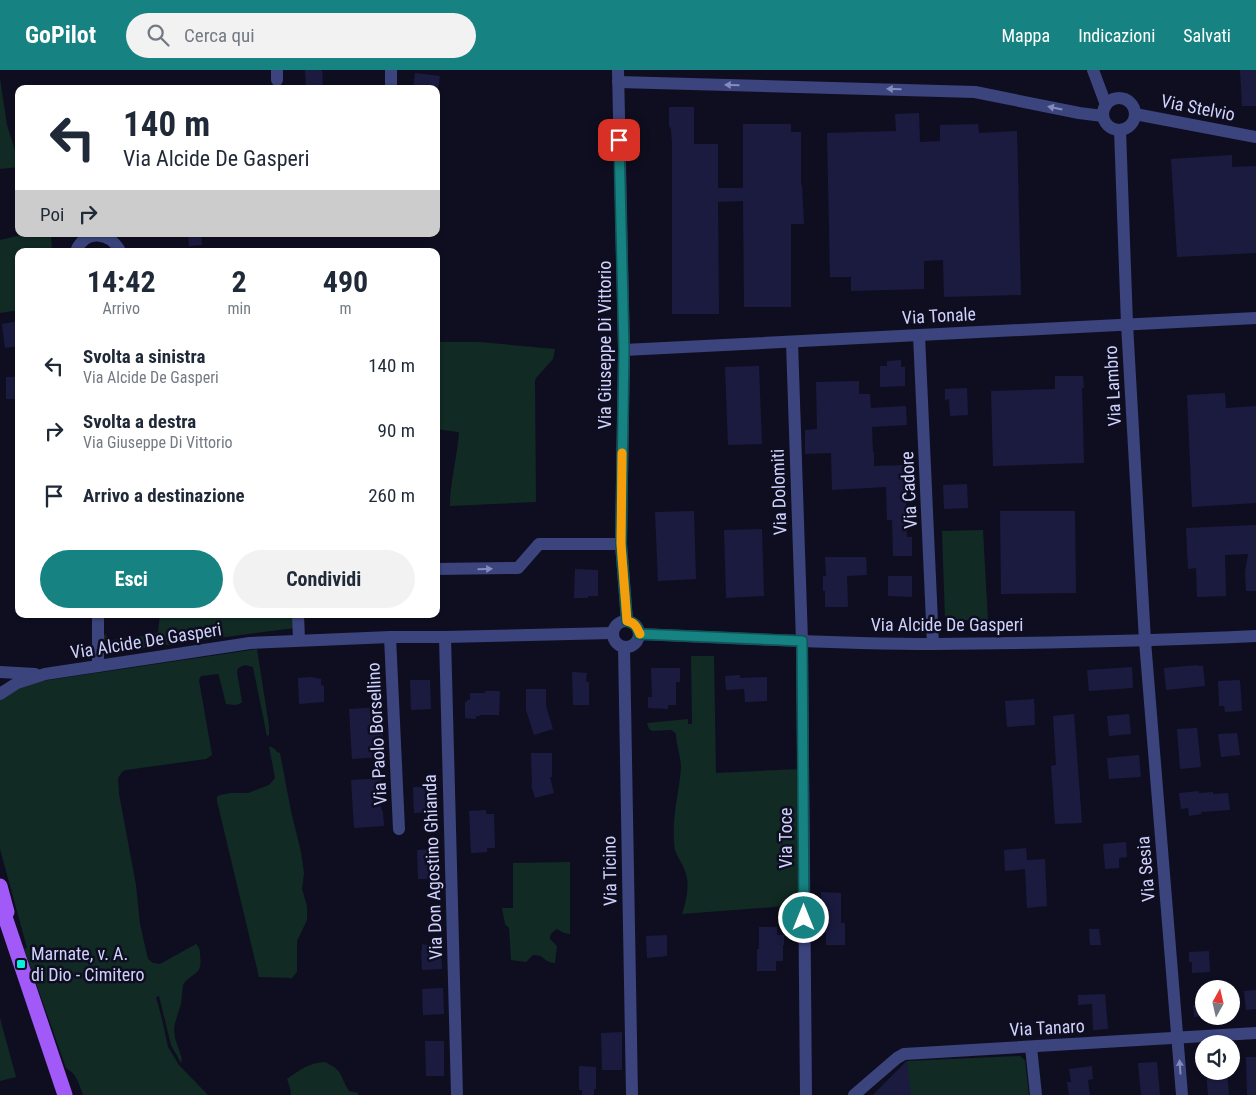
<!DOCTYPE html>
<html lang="it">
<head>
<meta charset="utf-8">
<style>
  :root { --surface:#fff; --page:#f2f2f3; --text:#1f2937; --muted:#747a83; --accent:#168281 }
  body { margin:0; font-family:"Roboto Condensed",sans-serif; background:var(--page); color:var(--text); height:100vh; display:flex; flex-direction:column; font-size:19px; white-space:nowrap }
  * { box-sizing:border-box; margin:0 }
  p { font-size:16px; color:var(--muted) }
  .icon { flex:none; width:28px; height:28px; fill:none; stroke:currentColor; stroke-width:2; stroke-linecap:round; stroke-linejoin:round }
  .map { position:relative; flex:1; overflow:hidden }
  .details { position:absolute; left:15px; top:178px; width:425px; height:370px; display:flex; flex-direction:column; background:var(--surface); border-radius:10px; box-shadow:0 1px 4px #0004 }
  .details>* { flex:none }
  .hud { position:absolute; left:15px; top:15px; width:425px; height:152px; border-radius:10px; box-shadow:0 1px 4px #0004; background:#fff; color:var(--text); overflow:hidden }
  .needle { width:32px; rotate:8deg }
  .fabs { position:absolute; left:1195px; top:910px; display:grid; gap:10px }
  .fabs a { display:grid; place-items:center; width:45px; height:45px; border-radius:50%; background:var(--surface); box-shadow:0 1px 4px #0004; font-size:25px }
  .pin { position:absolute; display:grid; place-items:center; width:42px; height:42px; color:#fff; margin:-21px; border-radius:10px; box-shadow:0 2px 8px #0006 }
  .me { position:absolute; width:55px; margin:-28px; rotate:0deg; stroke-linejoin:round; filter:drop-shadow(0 0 4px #0008) }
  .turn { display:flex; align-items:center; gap:18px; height:105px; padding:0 25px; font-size:22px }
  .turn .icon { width:65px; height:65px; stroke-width:2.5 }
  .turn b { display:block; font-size:35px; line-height:42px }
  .then { display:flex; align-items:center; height:48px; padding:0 25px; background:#0003; gap:10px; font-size:19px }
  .eta { display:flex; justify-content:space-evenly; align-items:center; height:85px; text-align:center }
  .eta b { font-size:30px; font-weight:700; line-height:35px }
  .button { display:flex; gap:10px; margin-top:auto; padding:10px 25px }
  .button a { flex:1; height:58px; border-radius:30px; background:var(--accent); color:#fff; font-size:20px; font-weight:700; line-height:58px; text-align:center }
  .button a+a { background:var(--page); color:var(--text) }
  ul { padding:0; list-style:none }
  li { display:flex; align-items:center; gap:15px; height:65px; padding:0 25px }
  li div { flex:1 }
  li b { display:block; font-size:19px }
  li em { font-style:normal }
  header { display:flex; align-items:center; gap:30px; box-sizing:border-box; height:70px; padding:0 25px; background:var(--accent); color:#fff }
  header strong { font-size:24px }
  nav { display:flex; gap:28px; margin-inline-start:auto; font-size:18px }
  .search { width:350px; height:45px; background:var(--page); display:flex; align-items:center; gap:12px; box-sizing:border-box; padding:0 18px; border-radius:28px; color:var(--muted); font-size:19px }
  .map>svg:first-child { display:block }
  .green { fill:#112a24 }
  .building { fill:#1b1b40 }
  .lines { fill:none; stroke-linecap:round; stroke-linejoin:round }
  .minor { stroke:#3b447d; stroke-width:12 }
  .major { stroke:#a15af8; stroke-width:15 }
  .oneway { fill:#858bbd }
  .route-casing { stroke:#0e5454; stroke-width:12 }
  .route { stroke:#168281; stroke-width:9 }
  .slow { stroke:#f59e0b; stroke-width:9 }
  .poi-dot { fill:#0aeedc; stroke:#0e0e20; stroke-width:2 }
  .labels { text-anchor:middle; stroke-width:5; stroke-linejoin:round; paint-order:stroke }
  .street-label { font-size:18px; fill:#cfd2fd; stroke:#0e0e20 }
  .poi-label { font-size:18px; fill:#cfd2fd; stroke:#0e0e20; text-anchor:start }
</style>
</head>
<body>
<header>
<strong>GoPilot</strong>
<div class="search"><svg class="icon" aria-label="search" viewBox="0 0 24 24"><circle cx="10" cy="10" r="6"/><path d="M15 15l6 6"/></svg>Cerca qui</div>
<nav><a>Mappa</a><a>Indicazioni</a><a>Salvati</a></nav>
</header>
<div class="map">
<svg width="1256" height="1025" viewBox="0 0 1256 1025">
  <rect width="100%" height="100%" fill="#0e0e20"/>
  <g class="green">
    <polygon points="0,8 7,55 19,93 19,97 0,99"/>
    <polygon points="25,164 51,164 52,181 19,181 19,240 0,243 0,170"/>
    <path d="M 436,272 L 479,272 L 555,279 L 553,289 L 536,308 L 535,311 L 536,432 L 450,436 C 450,412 457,388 459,363 L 458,362 L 436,359 Z"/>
    <polygon points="983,460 988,551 945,549 942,461"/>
    <polygon points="160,544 295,544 295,558 248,564 131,580 112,581 106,578 104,572 104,564 111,570 151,565 158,562"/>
    <path d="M 257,579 L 269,656 L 269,665 L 267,666 L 253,597 L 245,595 L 238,598 L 237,602 L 242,632 C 238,636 232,635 226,634 L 219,606 L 218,604 L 201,606 L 199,610 L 212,685 L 206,689 L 126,700 L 123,701 L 118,708 L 119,724 L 136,815 L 140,854 L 148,889 L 153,893 L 160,894 L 196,874 C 200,878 200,880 200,885 C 203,907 192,901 183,915 L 181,934 L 175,953 L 174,959 L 175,968 L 182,989 L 181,993 L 171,975 L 159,926 L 156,927 L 162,949 L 168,977 L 179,995 L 208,1025 L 83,1025 C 79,1014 77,1004 66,998 L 24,879 L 27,878 L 0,779 L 0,628 L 11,620 L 42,611 Z"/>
    <path d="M 691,586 L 714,586 L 716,703 L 800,699 L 800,835 L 682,844 C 687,828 691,812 683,796 C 678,786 674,783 674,771 C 672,747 679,723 681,698 C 681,685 676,676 676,664 L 672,660 L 652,661 L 649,659 L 647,653 L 688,649 L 688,654 L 692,654 Z"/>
    <polygon points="269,676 275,679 277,682 280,683 291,741 301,782 304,803 302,819 307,836 307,850 297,871 297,902 292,908 259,907 217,731 217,727 220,725 231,723 248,723 269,715 275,708"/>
    <path d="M 570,792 L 570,864 L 564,863 L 557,859 C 552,862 550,864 550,869 L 557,876 L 555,893 C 549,893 545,890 541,886 L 533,885 L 526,892 L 511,890 L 509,858 L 505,854 L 502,838 L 513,838 L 513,793 Z"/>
    <polygon points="0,948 16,1007 0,1011"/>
    <polygon points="1020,986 1025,990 1029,1025 873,1025 907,991"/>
    <path d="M 325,992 C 344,1001 339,1005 349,1021 L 358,1023 L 358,1025 L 291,1025 L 290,1018 L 287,1009 C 299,1000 309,993 325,992 Z"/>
  </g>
  <g class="building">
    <polygon points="305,0 322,0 323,19 306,19"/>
    <polygon points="1240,0 1256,0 1256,36 1242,36"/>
    <polygon points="415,3 440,6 438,19 413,19"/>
    <polygon points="669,37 694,37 694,74 718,74 718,118 743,118 743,54 791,54 791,62 801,62 801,115 802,115 804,154 791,154 791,237 744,237 743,131 718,132 719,244 672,244 672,74 671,58 669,57"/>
    <polygon points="919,43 920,72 940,71 940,55 978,54 979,63 1017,61 1021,225 944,227 943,190 924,191 924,219 851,221 851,207 830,207 827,63 896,61 895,44"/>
    <polygon points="1232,85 1232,97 1256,96 1256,183 1177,187 1171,89"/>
    <polygon points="188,164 201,164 202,175 189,176"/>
    <polygon points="19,251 19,276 5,278 2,254"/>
    <polygon points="901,290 901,297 905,297 905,316 880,317 880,296 887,296 887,291"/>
    <polygon points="759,296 762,374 728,375 725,297"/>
    <polygon points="1055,306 1083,306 1084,318 1082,318 1084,393 993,396 991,321 1055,319"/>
    <polygon points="6,307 19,307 19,326 18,326 18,329 6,329"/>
    <polygon points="859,311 859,324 870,324 871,338 906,336 907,355 872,357 873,382 874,382 874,396 905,395 907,467 912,467 912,486 893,486 892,450 887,450 886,417 832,420 831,383 805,384 805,360 817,359 816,312"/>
    <polygon points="967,318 968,345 950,346 949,329 945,330 945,319"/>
    <polygon points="1225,323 1226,338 1256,336 1256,433 1192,437 1187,325"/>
    <polygon points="967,414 968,438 944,439 943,415"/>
    <polygon points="694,441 696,509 658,511 655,442"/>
    <polygon points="1000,441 1075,441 1076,523 1001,524"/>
    <polygon points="1256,455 1256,521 1246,521 1245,502 1248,484 1225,485 1226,526 1197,527 1196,498 1188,499 1186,458"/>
    <polygon points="762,459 764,526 726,528 724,460"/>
    <polygon points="825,487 866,487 867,505 847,506 848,537 825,537 825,521 823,521 823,506 826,506"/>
    <polygon points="575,499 598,500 598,526 588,526 588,528 574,528"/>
    <polygon points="888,506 912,506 912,527 888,526"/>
    <polygon points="1198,595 1198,596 1203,596 1205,616 1166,620 1164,598"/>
    <polygon points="1132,597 1133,618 1089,621 1087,600"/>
    <polygon points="651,598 680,598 680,612 676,612 676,635 668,635 668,639 648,638 648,627 652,627"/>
    <polygon points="572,602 587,603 586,611 589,612 589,635 573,635"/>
    <polygon points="740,605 740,608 767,607 767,631 745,632 744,619 726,620 725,606"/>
    <polygon points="311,607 321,609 321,615 324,616 324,632 299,634 298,608"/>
    <polygon points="410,610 430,610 431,639 411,640"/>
    <polygon points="1240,610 1242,641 1225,642 1224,636 1219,636 1218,611"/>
    <polygon points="526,619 546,619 546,636 553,659 534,665 526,640"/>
    <polygon points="485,621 500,621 499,645 480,645 480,646 476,646 476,649 465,648 465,632 467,632 467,630 470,630 470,623 485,623"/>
    <polygon points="1034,629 1035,655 1007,657 1005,631"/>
    <polygon points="381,637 384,687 352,689 349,639"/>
    <polygon points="1074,644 1082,753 1055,754 1051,696 1056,695 1053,646"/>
    <polygon points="1129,644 1131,664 1109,666 1107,646"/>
    <polygon points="1197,658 1201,697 1180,699 1177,659"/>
    <polygon points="1237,663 1240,685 1221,687 1218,664"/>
    <polygon points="531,683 552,683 552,707 550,707 554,723 535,728 531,715 532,715"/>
    <polygon points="1139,685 1141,707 1109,709 1107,688"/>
    <polygon points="381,708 382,723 380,726 381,738 383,742 384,756 354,758 351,710"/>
    <polygon points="413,717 429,717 429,742 414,743"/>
    <polygon points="1199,721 1199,723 1213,722 1213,724 1228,723 1230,740 1201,742 1201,744 1189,746 1188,738 1181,739 1179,723"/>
    <polygon points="486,740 486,744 494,744 495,778 487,778 487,782 471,783 469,741"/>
    <polygon points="1126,772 1127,787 1119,788 1119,798 1105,799 1103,774"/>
    <polygon points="1026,778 1027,790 1045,789 1047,836 1027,838 1025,799 1005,801 1004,780"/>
    <polygon points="434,779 435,793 438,793 438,804 428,805 428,809 418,809 417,780"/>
    <polygon points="821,822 841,823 841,853 845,853 845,875 826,875 826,862 821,862"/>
    <polygon points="759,857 777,857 777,865 784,865 784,875 783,875 783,891 776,891 776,901 757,901 757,879 759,879"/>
    <polygon points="1089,859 1099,859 1101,875 1090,875"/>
    <polygon points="667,865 667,886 647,888 646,866"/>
    <polygon points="422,874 441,877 442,899 422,900 421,881 422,880"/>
    <polygon points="1209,881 1210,902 1192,903 1192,892 1189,892 1189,882"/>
    <polygon points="443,918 444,944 423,945 422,919"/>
    <polygon points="1256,920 1256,939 1246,940 1244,921"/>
    <polygon points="1105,924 1108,959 1093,960 1092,934 1078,935 1078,925"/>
    <polygon points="1204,933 1204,946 1194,947 1193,935"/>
    <polygon points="622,962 622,1000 602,1000 601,963"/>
    <polygon points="425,971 444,971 444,1006 426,1006"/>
    <polygon points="1246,987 1256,987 1256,1025 1247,1025"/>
    <polygon points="907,992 911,1025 873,1025 906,992"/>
    <polygon points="1157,992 1160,1025 1141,1025 1138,993"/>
    <polygon points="579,996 596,997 596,1019 594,1019 594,1025 582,1025 582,1020 579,1020"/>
    <polygon points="1092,996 1093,1009 1088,1010 1090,1025 1069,1025 1067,1012 1071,1012 1069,999"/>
    <polygon points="1206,1001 1227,1001 1229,1025 1208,1025"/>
  </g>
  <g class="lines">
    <g class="minor">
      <polyline points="277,0 277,10"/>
      <polyline points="618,0 624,280 621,474 627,551"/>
      <polyline points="1093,0 1106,35"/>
      <polyline points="618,12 975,22 1079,43 1103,46"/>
      <polyline points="391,19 391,0"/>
      <circle cx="1119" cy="44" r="16"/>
      <polyline points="1135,44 1256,67"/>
      <polyline points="1120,60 1127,254 1145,571 1182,1025"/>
      <path d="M 76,181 C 85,159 110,162 120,181"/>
      <polyline points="919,265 933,574"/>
      <polyline points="792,272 802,571 806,1025"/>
      <polyline points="624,280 1256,248"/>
      <polyline points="436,499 518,498 539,474 621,474"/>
      <polyline points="98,544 98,596"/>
      <polyline points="298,544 299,570"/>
      <circle cx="626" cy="564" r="13"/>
      <path d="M 639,564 C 737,568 836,574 934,574 C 1041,573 1149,571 1256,566"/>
      <polyline points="390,567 399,759"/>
      <polyline points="445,567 457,1025"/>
      <polyline points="624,577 632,1025"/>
      <polyline points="0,602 35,604"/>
      <polyline points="0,624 17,613 45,604 250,573 390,567 445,567 612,563"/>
      <polyline points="1031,977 1036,1025"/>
      <polyline points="854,1025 897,988 904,984 1256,963"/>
    </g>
    <g class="major">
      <polyline points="0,816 7,842"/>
      <polyline points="0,832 65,1025"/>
    </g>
  </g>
  <defs><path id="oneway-solid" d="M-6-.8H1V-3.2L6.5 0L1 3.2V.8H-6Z" transform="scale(1.25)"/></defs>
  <g class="oneway">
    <use href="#oneway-solid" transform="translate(732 15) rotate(-179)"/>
    <use href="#oneway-solid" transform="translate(894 19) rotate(-179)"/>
    <use href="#oneway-solid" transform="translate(1055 38) rotate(-168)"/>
    <use href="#oneway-solid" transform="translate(485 499) rotate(-1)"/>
    <use href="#oneway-solid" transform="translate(1180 997) rotate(-94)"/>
  </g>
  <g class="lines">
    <defs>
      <path id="route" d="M 619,70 L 624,280 L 621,474 L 627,551 C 634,553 638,556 639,564 L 802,571 L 804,848"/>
    </defs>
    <use href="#route" class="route-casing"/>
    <use href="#route" class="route"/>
    <path class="slow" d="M 622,383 L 621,474 L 627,551 C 636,553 637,558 640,564"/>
  </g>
  <rect class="poi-dot" x="16" y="889" width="10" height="10" rx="2.5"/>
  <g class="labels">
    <g class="street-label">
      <text transform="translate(1198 38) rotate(11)" y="6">Via Stelvio</text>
      <text transform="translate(939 246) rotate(-3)" y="6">Via Tonale</text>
      <text transform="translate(605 275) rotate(-90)" y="6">Via Giuseppe Di Vittorio</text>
      <text transform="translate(1113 316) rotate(-93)" y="6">Via Lambro</text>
      <text transform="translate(909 420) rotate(-93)" y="6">Via Cadore</text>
      <text transform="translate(779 422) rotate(-92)" y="6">Via Dolomiti</text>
      <text x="947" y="561">Via Alcide De Gasperi</text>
      <text transform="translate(146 571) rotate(-9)" y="6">Via Alcide De Gasperi</text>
      <text transform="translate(377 664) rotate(-93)" y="6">Via Paolo Borsellino</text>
      <text transform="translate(786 768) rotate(-90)" y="6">Via Toce</text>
      <text transform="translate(433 797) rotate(-92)" y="6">Via Don Agostino Ghianda</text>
      <text transform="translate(1146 799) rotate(-95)" y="6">Via Sesia</text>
      <text transform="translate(610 801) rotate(-91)" y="6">Via Ticino</text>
      <text transform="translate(1047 958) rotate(-3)" y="6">Via Tanaro</text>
    </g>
    <g class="poi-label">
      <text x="31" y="890">Marnate, v. A.<tspan x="31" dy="21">di Dio - Cimitero</tspan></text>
    </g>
  </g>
</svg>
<div class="fabs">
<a><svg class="needle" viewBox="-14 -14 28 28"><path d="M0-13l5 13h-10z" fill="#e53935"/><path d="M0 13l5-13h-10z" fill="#747a83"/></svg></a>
<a><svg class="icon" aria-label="sound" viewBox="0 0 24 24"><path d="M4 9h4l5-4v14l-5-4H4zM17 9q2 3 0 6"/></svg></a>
</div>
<div class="pin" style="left:619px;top:70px;background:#d93025"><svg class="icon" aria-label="arrive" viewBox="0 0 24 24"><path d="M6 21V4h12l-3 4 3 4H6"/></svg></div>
<svg class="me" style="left:804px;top:848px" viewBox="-20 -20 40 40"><circle r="17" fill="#168281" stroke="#fff" stroke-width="3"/><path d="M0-11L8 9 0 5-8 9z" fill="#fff"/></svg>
<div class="hud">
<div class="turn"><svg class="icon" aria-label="left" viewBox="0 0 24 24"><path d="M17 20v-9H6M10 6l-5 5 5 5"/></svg><div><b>140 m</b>Via Alcide De Gasperi</div></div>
<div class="then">Poi<svg class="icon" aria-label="right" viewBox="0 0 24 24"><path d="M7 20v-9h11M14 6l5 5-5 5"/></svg></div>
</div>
<section class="details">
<div class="eta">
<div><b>14:42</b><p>Arrivo</p></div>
<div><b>2</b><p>min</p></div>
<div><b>490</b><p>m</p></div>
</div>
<ul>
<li><svg class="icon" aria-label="left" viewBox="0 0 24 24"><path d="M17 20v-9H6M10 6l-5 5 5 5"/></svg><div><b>Svolta a sinistra</b><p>Via Alcide De Gasperi</p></div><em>140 m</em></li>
<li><svg class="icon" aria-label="right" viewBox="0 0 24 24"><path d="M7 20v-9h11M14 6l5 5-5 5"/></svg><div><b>Svolta a destra</b><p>Via Giuseppe Di Vittorio</p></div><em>90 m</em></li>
<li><svg class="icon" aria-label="arrive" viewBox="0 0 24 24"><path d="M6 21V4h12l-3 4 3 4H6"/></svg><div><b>Arrivo a destinazione</b></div><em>260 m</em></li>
</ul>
<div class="button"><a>Esci</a><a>Condividi</a></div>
</section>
</div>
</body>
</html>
